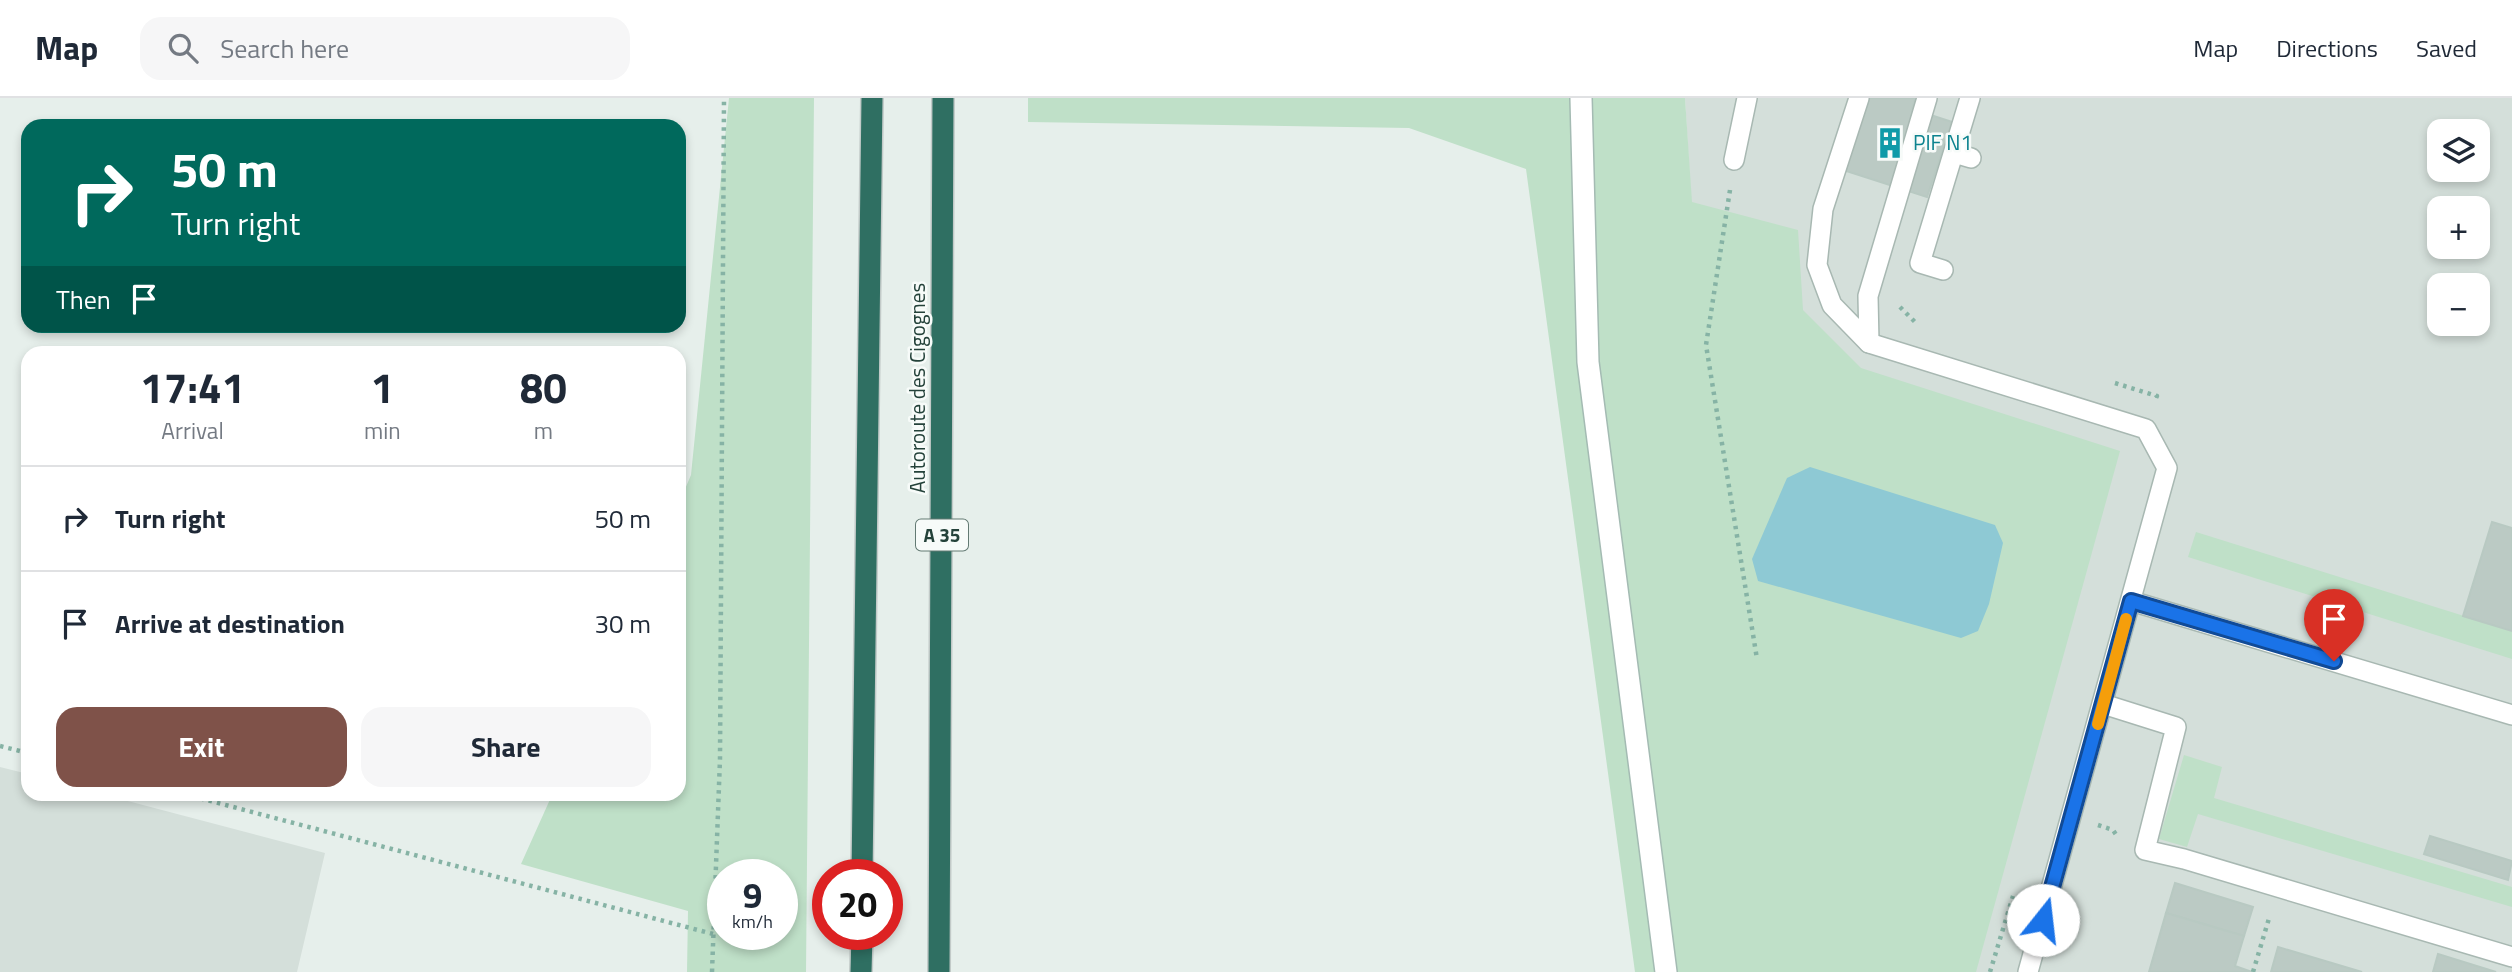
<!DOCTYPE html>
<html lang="en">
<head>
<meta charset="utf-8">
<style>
  :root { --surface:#fff; --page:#f6f6f7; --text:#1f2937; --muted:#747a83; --line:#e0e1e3; --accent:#7f5249 }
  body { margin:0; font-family:"Titillium Web",sans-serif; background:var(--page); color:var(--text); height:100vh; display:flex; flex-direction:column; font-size:26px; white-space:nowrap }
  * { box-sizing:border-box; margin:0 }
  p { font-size:23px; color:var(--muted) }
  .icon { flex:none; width:38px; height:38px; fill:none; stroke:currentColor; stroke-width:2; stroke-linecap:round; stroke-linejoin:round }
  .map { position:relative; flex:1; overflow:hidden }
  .drawer { position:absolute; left:21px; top:248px; width:665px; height:455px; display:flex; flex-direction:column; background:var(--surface); border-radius:21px; box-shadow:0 4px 10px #0003 }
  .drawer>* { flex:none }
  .top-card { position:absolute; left:21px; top:21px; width:665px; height:214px; border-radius:21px; box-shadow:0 4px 10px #0003; background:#00695c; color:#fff; overflow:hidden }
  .controls { position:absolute; left:2427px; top:21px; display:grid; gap:14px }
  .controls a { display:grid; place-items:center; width:63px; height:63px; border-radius:14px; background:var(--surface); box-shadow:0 4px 10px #0003; font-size:35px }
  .speed { position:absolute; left:707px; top:761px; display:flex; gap:14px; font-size:35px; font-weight:700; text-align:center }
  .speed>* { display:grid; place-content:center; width:91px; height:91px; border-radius:50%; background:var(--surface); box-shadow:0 4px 10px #0003; line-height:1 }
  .speed small { font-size:18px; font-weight:400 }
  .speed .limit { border:10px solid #d22; background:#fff; color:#111 }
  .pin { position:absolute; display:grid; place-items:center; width:60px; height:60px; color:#fff; margin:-72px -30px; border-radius:50% 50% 50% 0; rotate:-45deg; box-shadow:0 0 7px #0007 }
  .pin .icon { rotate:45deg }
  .me { position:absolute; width:77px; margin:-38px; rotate:16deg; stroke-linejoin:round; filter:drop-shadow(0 0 5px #0008) }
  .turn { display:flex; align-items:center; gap:24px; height:147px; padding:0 35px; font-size:32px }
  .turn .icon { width:91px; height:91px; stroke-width:2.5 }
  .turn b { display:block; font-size:49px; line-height:60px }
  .then { display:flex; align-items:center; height:66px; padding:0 35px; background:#0003; gap:14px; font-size:26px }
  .eta { display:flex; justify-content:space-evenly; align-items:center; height:119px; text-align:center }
  .eta b { font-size:42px; font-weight:700; line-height:49px }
  .cta { display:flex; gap:14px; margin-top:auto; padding:14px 35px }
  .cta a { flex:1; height:80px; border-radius:21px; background:var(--accent); color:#fff; font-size:28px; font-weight:700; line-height:80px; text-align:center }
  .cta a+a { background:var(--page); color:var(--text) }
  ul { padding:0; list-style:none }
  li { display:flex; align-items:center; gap:21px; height:105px; padding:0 35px; border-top:2px solid var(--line) }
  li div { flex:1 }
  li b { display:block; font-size:26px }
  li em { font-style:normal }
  header { display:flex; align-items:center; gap:42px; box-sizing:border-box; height:98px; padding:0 35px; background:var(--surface); border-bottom:2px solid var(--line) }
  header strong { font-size:33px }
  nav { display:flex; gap:38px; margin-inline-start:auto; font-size:24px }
  .search { width:490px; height:63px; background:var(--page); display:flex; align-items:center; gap:18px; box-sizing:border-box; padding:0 24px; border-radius:21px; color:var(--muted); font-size:26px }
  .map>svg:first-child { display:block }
  .built { fill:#d4dfda; fill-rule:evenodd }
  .green { fill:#bfe0c8; fill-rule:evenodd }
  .water { fill:#8ec9d4 }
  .building { fill:#bbcac4; stroke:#b8c9c2; stroke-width:2 }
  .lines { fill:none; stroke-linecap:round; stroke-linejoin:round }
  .service-casing { stroke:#a8b8b2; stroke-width:22 }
  .secondary-casing { stroke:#a4bbb3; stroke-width:24 }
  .motorway-casing { stroke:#c2cac8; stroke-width:24 }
  .path { stroke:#86b3a5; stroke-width:4.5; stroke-dasharray:3.5 5; stroke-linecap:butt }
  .service { stroke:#fff; stroke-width:19 }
  .secondary { stroke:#fff; stroke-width:21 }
  .motorway { stroke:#2f6f62; stroke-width:21 }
  .route-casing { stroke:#114b97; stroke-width:18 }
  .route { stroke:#1a73e8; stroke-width:12 }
  .slow { stroke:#f59e0b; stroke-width:12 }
  .labels { text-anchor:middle; stroke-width:5; stroke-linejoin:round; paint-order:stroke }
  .shield { fill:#f7fbf9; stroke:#637a73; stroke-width:2 }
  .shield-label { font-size:19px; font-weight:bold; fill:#24423a }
  .culture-label { font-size:21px; fill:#0d838f; stroke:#f7fbf9; text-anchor:start }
  .street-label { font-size:21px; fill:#24423a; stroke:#f7fbf9 }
</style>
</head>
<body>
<header>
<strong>Map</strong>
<div class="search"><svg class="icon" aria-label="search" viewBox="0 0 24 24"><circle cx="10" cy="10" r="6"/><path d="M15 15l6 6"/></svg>Search here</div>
<nav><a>Map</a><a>Directions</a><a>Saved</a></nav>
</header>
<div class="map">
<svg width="2512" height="874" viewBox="0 0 2512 874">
  <rect width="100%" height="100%" fill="#e6efeb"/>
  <g class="built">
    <path d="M 1685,0 L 2512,0 L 2512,874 L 1738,874 ZM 2440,33 L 2478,33 L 2478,72 L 2440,72 ZM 2440,110 L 2478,110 L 2478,149 L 2440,149 ZM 2440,187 L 2478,187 L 2478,226 L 2440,226 Z"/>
    <polygon points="0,669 28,676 28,696 105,697 325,755 297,874 0,874"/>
  </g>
  <g class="green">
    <path d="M 729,0 L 814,0 L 806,874 L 687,874 L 688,813 L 521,766 L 552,697 L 679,696 L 679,405 L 691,377 ZM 723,777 L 782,777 L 782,836 L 723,836 Z"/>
    <polygon points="1028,0 1685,0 1692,104 1798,132 1803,212 1861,270 2120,353 1976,874 1635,874 1526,71 1409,30 1028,24"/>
    <polygon points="2196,434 2512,533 2512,561 2188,459"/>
    <polygon points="2184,657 2222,669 2214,700 2512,789 2512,809 2198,716 2187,749 2159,741"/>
  </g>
  <polygon class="water" points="1810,369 1995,427 2003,445 1989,506 1978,533 1961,540 1758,483 1752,461 1787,380"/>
  <g class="building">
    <polygon points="1850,0 1916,0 1912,11 1952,24 1927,99 1828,67"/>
    <polygon points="2492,424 2512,430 2512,533 2463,518"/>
    <polygon points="2430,738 2512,763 2508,782 2424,756"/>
    <polygon points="2175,785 2253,809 2244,838 2166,815"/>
    <polygon points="2166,815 2244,838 2235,868 2252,874 2149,874"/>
    <polygon points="2278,849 2362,874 2271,874"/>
    <polygon points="2438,856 2496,874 2433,874"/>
  </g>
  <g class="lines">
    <defs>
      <g id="service">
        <polyline points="1859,0 1823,111 1817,167 1832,207 1869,245 2146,331 2167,370 2028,874"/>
        <polyline points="1954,55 1971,60"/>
        <polyline points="1734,62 1747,0"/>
        <polyline points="1943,172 1920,165 1970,0"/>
        <polyline points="1869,245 1868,198 1927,0"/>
        <polyline points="2131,503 2512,617"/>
        <polyline points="2103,606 2176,629 2145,752 2184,761 2512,859"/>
      </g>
      <polyline id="secondary" points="1581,0 1588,264 1666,874"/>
      <g id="motorway">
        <polyline points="862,777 872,0"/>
        <polyline points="861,874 862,836"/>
        <polyline points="939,874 943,0"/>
      </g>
    </defs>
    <use href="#service" class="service-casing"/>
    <use href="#secondary" class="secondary-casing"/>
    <use href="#motorway" class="motorway-casing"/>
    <g class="path">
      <polyline points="1730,92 1706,247 1757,561"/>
      <polyline points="1900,209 1916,225"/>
      <polyline points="2115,285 2157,298 2155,302"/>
      <polyline points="0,648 28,655"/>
      <polyline points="184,696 713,836"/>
      <polyline points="2098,727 2113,732 2117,738"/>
      <polyline points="712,874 720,661 724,0"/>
      <polyline points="1990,874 2013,798"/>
      <polyline points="2253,874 2270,817"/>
    </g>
    <use href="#service" class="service"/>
    <use href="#secondary" class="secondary"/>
    <use href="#motorway" class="motorway"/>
  </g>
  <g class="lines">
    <defs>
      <polyline id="route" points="2043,822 2131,503 2334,563"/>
    </defs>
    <use href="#route" class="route-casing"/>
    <use href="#route" class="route"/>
    <polyline class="slow" points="2098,626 2126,521"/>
  </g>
  <defs>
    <symbol id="building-bare" viewBox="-9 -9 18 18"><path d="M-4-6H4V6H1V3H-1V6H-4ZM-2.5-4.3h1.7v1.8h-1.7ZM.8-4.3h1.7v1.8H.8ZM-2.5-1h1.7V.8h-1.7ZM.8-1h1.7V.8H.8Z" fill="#0f9aa8" stroke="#f7fbf9" stroke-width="2.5" paint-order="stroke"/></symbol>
  </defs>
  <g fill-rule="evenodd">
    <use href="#building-bare" x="1868" y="23" width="44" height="44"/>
  </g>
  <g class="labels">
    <rect class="shield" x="916" y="421.5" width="52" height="31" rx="5"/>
    <g class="shield-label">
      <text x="942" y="444">A 35</text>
    </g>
    <g class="culture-label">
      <text x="1913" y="52">PIF N1</text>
    </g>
    <g class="street-label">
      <text transform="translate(918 290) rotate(-90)" y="7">Autoroute des Cigognes</text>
    </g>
  </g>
</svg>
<div class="controls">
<a><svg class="icon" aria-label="layers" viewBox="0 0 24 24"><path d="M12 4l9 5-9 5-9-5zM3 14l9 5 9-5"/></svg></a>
<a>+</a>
<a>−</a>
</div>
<div class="speed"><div>9<small>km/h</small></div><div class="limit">20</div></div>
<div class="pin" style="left:2334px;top:563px;background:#d93025"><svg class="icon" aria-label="arrive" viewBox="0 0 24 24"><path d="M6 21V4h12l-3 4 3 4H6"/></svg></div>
<svg class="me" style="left:2043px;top:822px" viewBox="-20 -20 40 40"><circle r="19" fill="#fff"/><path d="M0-13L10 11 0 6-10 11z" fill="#1a73e8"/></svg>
<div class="top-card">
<div class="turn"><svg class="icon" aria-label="right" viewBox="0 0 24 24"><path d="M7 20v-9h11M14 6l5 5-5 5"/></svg><div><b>50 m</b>Turn right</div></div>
<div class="then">Then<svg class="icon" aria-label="arrive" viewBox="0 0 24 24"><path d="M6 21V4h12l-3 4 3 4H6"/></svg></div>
</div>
<section class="drawer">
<div class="eta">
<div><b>17:41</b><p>Arrival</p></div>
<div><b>1</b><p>min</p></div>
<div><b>80</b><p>m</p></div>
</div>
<ul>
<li><svg class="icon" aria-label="right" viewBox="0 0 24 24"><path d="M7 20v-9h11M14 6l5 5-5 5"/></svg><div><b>Turn right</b></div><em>50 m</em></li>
<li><svg class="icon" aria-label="arrive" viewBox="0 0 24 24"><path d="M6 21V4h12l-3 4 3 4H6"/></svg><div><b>Arrive at destination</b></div><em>30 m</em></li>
</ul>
<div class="cta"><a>Exit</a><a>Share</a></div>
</section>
</div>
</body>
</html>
